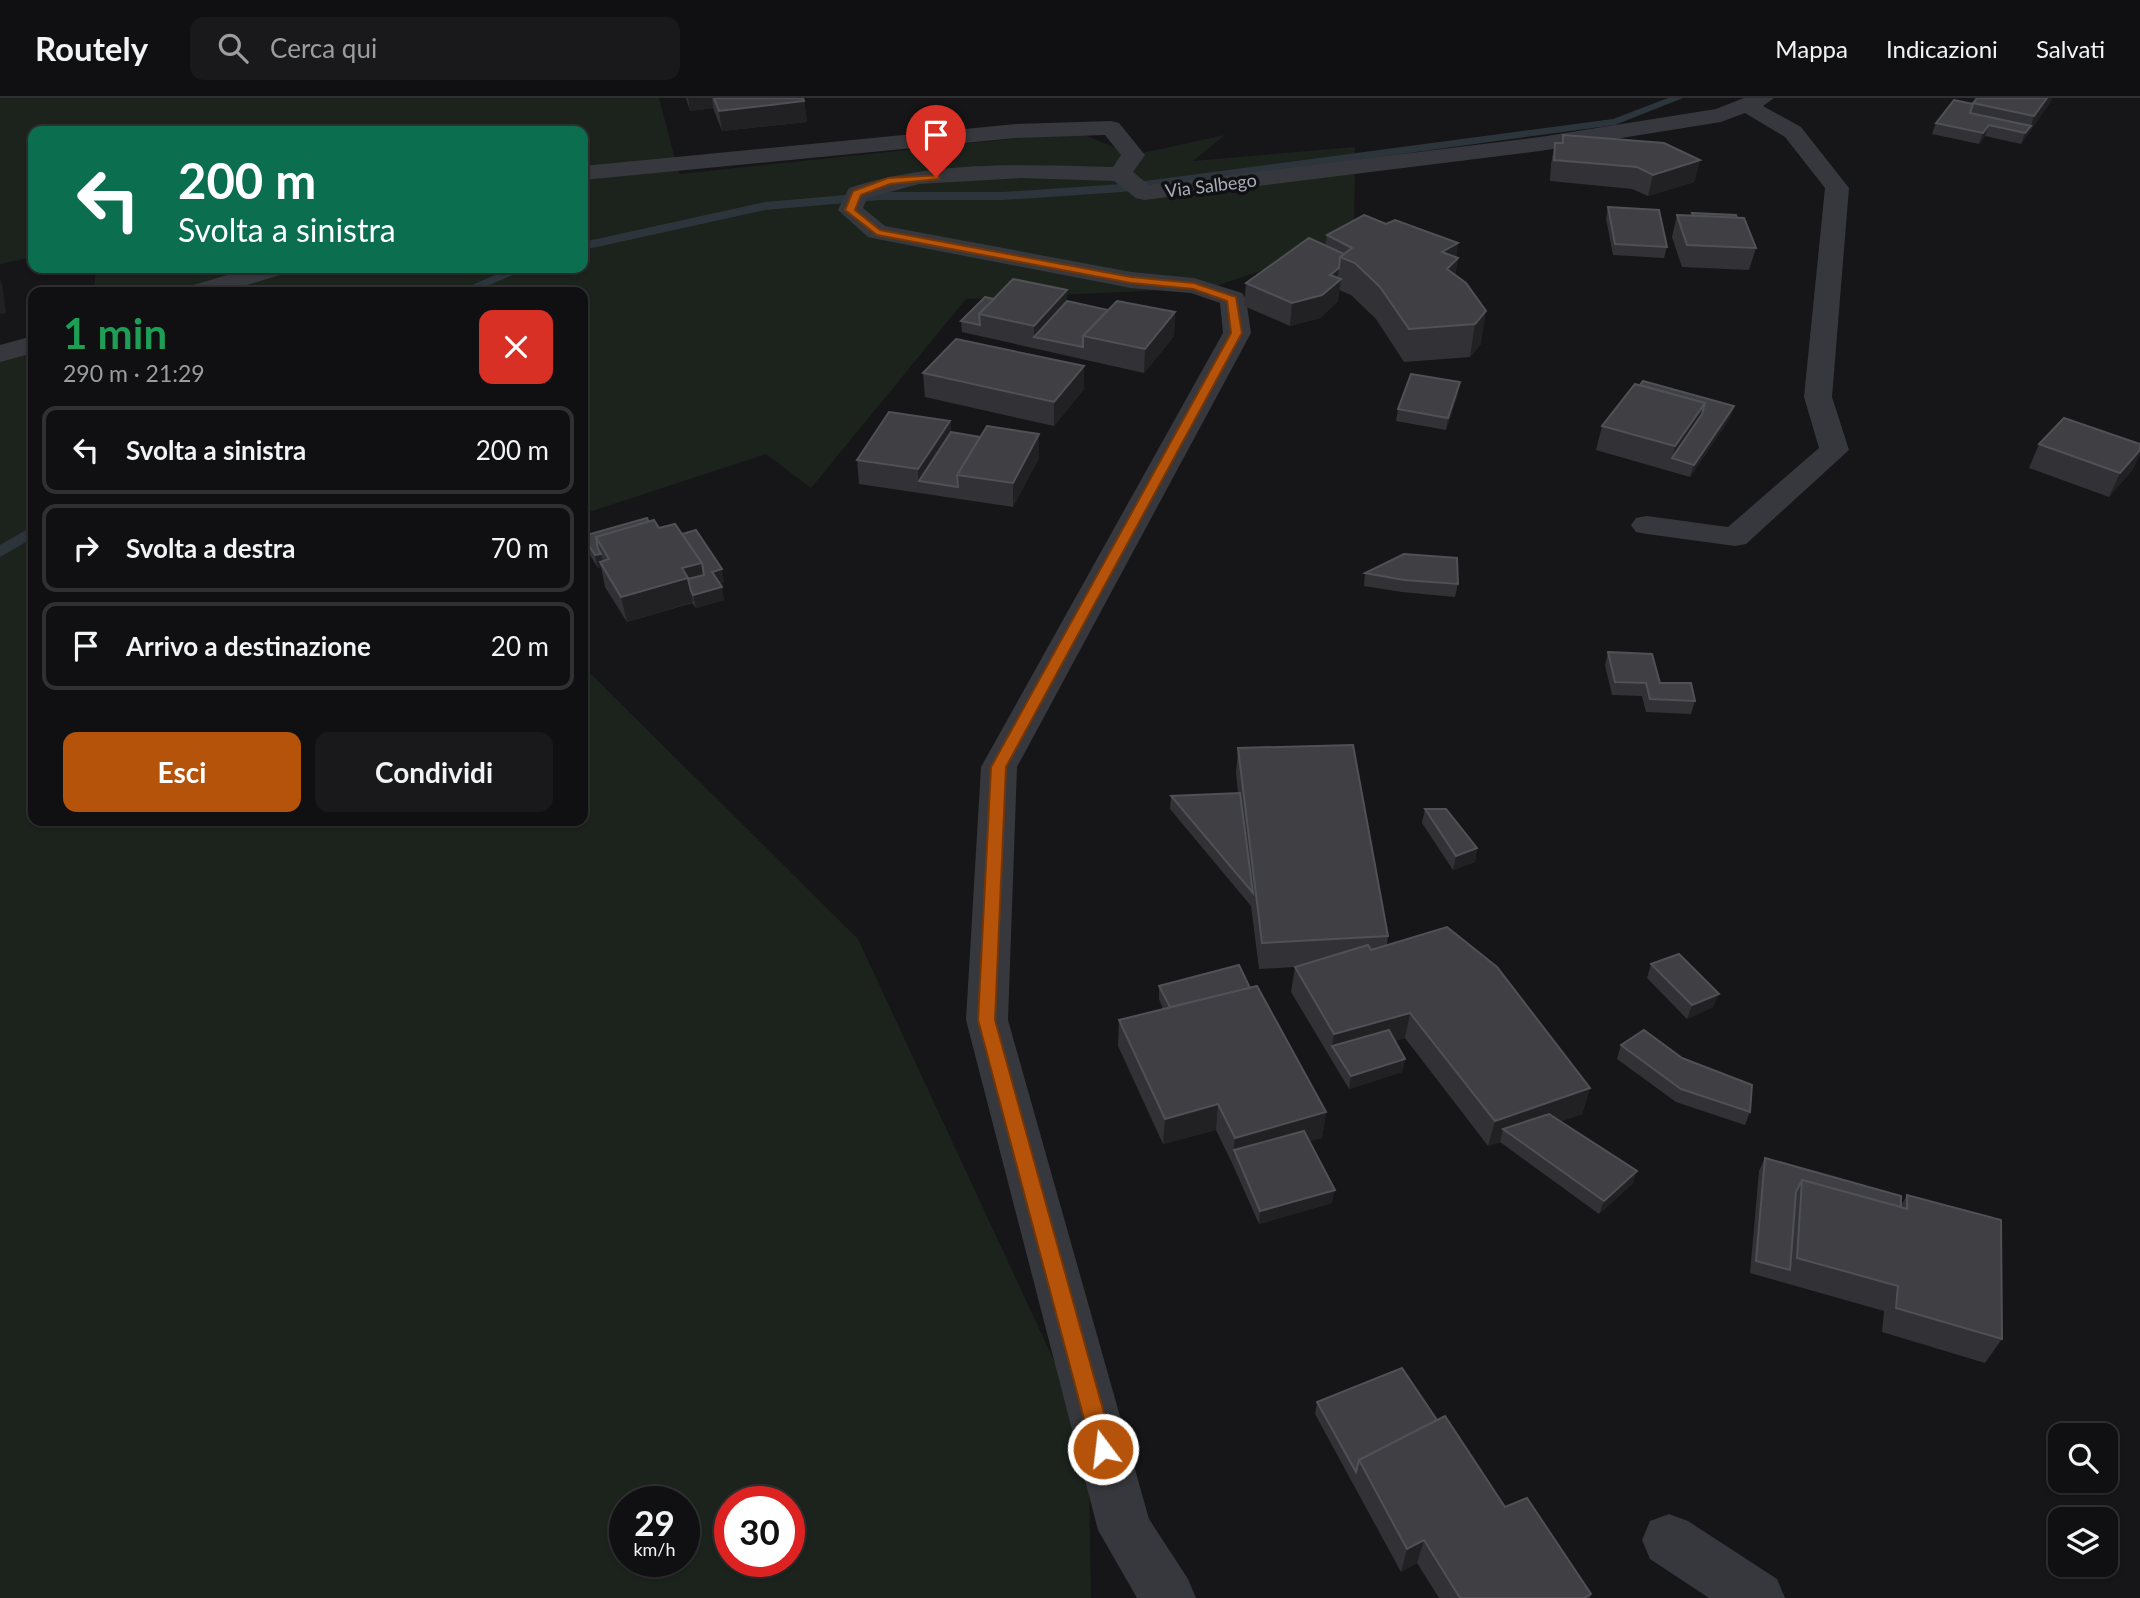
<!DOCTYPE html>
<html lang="it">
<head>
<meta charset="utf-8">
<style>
  :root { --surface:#101012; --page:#19191b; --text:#f1f3f6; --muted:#9c9d9f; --line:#303032; --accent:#b45309 }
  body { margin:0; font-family:Lato,sans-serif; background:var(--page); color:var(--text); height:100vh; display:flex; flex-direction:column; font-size:26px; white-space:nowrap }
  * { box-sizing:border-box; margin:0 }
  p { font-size:23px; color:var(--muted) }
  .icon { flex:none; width:38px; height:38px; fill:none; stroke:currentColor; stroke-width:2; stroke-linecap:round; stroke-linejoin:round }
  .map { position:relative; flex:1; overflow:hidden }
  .sheet { position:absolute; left:28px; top:189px; width:560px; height:539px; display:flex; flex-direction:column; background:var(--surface); border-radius:14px; box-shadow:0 2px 5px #0004,0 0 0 2px var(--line) }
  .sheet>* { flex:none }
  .top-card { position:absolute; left:28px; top:28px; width:560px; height:147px; border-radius:14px; box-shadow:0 2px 5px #0004,0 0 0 2px var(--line); background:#0b6e4f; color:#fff; overflow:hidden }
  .fabs { position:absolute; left:2048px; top:1325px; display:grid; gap:14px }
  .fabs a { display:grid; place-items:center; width:70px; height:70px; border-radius:14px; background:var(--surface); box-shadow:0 2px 5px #0004,0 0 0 2px var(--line); font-size:35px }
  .speed { position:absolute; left:609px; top:1388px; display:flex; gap:14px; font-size:35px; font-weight:700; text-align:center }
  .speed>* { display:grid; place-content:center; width:91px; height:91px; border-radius:50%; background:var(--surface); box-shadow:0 2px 5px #0004,0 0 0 2px var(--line); line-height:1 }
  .speed small { font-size:18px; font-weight:400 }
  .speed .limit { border:10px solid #d22; background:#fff; color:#111 }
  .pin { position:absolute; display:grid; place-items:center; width:60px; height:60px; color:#fff; margin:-72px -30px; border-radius:50% 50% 50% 0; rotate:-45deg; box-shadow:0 0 7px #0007 }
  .pin .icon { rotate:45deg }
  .me { position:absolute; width:77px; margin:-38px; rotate:345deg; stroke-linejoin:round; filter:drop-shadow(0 0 5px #0008) }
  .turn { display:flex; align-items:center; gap:24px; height:147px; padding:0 35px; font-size:32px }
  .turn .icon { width:91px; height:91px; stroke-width:2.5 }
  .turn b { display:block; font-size:49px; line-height:60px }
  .round { display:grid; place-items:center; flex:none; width:74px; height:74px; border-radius:14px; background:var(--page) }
  .head { display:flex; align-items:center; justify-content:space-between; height:119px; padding:0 35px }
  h1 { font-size:42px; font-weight:700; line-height:52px; color:#1e9e55 }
  .cta { display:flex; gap:14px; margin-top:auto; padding:14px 35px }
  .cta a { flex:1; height:80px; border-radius:14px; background:var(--accent); color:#fff; font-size:28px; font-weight:700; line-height:80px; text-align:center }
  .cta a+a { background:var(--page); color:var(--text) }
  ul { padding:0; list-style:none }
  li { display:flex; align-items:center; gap:21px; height:88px; margin:0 14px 10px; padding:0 21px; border:4px solid var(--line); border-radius:14px }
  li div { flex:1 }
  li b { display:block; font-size:26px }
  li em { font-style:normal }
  header { display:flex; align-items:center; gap:42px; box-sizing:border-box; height:98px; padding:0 35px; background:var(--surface); border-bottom:2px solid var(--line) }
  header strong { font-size:33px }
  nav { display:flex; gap:38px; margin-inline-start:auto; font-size:24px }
  .search { width:490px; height:63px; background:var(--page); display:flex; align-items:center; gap:18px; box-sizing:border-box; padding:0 24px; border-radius:14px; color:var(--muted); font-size:26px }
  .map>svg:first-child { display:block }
  .green { fill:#1c231d; fill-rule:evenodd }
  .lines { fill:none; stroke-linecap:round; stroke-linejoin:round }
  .stream { fill:#2c353c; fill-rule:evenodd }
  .minor { fill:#37383d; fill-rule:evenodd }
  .wall { fill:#323236 }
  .shaded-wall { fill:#212124 }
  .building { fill:#3f3f44; stroke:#4f5156; stroke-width:2 }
  .route { fill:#b45309; stroke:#753606; stroke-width:2 }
  .labels { text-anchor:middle; stroke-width:7; stroke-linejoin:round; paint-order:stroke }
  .far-street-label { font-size:18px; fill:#a8adb8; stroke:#111113 }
</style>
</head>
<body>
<header>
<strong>Routely</strong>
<div class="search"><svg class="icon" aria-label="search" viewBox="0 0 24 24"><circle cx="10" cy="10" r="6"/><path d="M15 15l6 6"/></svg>Cerca qui</div>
<nav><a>Mappa</a><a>Indicazioni</a><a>Salvati</a></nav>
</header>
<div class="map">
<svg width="2140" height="1500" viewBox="0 0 2140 1500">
  <rect width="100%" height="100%" fill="#161618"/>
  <g class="green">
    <polygon points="0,0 659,0 679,76 1077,34 1133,57 1225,37 1193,63 1355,49 1354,141 1210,190 966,201 811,390 766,356 583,416 583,194 94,194 96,170 583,170 583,33 33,33 33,159 0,166"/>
    <path d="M 33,248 L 33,723 L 583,723 L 583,568 L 858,841 L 1088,1336 L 1091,1500 L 0,1500 L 0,258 ZM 625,1404 L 684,1404 L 684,1463 L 625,1463 ZM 730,1404 L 789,1404 L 789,1463 L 730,1463 Z"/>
  </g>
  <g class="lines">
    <g class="stream">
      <polygon points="1668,0 1683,0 1615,27 1122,94 1003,102 880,102 765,112 583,152 583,144 765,104 880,94 1003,94 1122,86 1613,21"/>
      <polygon points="511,170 528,170 474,194 456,194"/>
      <polygon points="33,428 33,440 0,459 0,447"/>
    </g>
    <g class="minor">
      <path d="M 1744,0 L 1774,0 L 1763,8 L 1801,29 L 1849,90 L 1832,299 L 1849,352 L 1746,446 L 1735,448 L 1647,436 L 1636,434 L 1631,427 L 1636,420 L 1647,418 L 1728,429 L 1819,350 L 1804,299 L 1825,90 L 1785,39 L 1745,15 L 1721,24 L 1540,53 L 1144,102 L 1136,100 L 1114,83 L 1021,80 L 919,86 L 867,100 L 863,110 L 885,128 L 1131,174 L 1194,180 L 1242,195 L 1246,201 L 1251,235 L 1017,669 L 1008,922 L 1149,1421 L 1188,1481 L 1196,1500 L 1137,1500 L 1098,1432 L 966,922 L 981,669 L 1223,235 L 1220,205 L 1191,195 L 1131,190 L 877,141 L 868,139 L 838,112 L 849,90 C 936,62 1023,67 1113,69 L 1121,57 L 1105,37 L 1016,40 L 583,82 L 583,68 L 1016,26 L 1111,23 L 1119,25 L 1145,57 L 1133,74 L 1149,87 L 1540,39 L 1716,11 Z"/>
      <polygon points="251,170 290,170 286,175 225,194 186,194 190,188"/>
      <polygon points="33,238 33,255 0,264 0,247"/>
      <polygon points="1669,1416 1688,1423 1777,1481 1785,1500 1709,1500 1650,1461 1642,1442 1650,1423"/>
    </g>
  </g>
  <g class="wall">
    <polygon points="686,0 803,0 804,3 807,24 722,33 713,10 690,13"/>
    <polygon points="1977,0 2052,0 2049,6 2021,46 1985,38 1979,46 1932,36 1936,25 1973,6"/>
    <polygon points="1563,37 1700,62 1694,84 1648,98 1632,91 1550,83 1551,66 1555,45 1561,45"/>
    <polygon points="1608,109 1667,149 1664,160 1613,157 1606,121"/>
    <polygon points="1692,115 1756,150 1749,172 1682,169 1672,139 1677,117 1691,118"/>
    <polygon points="1386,126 1458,145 1456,159 1458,160 1455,177 1466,185 1481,246 1470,259 1404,264 1376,221 1351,197 1339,192 1338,203 1320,220 1290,228 1244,208 1246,185 1325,148 1327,137"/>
    <polygon points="1067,192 1067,203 1108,212 1175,214 1174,238 1144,275 962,234 961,223 994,201"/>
    <polygon points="1084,268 1084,291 1054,328 925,299 923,275"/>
    <polygon points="1458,296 1446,332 1396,323 1398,311"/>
    <polygon points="1734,308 1730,320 1690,379 1596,352 1602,328"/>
    <polygon points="950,323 951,334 1039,360 1013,409 859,386 857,362"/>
    <polygon points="2039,346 2140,346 2140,356 2133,371 2109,399 2029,370"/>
    <polygon points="649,424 659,430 682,436 724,484 719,485 722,489 724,502 696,510 692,505 627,524 605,489 601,469 598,470 586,451 583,438"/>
    <polygon points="1365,475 1458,486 1455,499 1402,494 1364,488"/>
    <polygon points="1608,554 1660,585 1695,603 1691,616 1646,614 1642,598 1612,597 1605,567"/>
    <polygon points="1238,650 1388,838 1387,847 1590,990 1582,1016 1561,1023 1637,1073 1632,1086 1599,1116 1500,1044 1488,1048 1405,940 1395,943 1405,961 1402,974 1349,991 1291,894 1295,869 1259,871 1251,808 1170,711 1171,698 1238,695 1236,675"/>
    <polygon points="1425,711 1477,750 1475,764 1453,772 1422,725"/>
    <polygon points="1651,866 1713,909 1687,921 1647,880"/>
    <polygon points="1159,888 1250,890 1326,1014 1322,1040 1309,1043 1332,1105 1259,1126 1232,1065 1216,1032 1163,1046 1118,948 1119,922 1163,911 1159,901"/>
    <polygon points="1621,947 1750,1014 1745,1027 1676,1004 1617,961"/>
    <polygon points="1765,1060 1901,1108 1907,1097 2002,1241 1985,1265 1882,1234 1884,1213 1750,1175 1759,1073"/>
    <polygon points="1317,1304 1437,1322 1505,1409 1591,1496 1590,1500 1439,1500 1417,1465 1401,1474 1315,1316"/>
  </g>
  <g class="shaded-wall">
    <polygon points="688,0 712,0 713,10 690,13"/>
    <polygon points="2047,0 2052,0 2049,6 2021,46 2025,35 2031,28 2034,18"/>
    <polygon points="804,3 807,24 722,33 719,13"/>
    <polygon points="1989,27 1985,38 1979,46 1983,35"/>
    <polygon points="1700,62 1694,84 1648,98 1653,77"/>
    <polygon points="1458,145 1456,162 1458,160 1453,192 1442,154"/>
    <polygon points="1339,170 1337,184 1341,181 1338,203 1320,220 1290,228 1292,205"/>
    <polygon points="0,180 2,186 6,215 0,216"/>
    <polygon points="1067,192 1067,215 1034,239 1034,228"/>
    <polygon points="1486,213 1481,246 1470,259 1475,226"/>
    <polygon points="1175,214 1174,238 1144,275 1145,251"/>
    <polygon points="1084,268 1084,291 1054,328 1054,304"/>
    <polygon points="1460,284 1458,296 1446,332 1448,320"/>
    <polygon points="1705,305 1699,329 1672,360 1675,348"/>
    <polygon points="1734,308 1730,320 1690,379 1694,367"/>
    <polygon points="950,323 952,347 919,383 919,395 918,371"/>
    <polygon points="1039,336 1039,360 1013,409 1013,385"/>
    <polygon points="2140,352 2140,356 2133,371 2109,399 2120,375"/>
    <polygon points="601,456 604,469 600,464 601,469 598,470 595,457"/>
    <polygon points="702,465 706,489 691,493 693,504 627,524 621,499 682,470"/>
    <polygon points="722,471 724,484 714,487 712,474"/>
    <polygon points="722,489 724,502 696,510 693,497"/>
    <polygon points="1477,750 1475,764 1453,772 1456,758"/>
    <polygon points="1719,896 1713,909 1687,921 1692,907"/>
    <polygon points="1410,915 1405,940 1339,959 1332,948 1334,936"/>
    <polygon points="1405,961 1402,974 1349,991 1351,978"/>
    <polygon points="1590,990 1582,1016 1515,1039 1503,1031 1500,1044 1488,1048 1495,1023"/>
    <polygon points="1218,1006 1216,1032 1163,1046 1165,1021"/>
    <polygon points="1326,1014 1322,1040 1239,1063 1234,1052 1232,1065 1235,1040"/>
    <polygon points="1637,1073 1632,1086 1599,1116 1604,1103"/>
    <polygon points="1335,1092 1332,1105 1259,1126 1260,1113"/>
    <polygon points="1424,1442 1417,1465 1401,1474 1407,1451"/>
  </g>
  <g class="building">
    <polygon points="714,0 803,0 804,3 719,13"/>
    <polygon points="1977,0 2047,0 2034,18 1973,5"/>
    <polygon points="1954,2 1973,6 1970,15 2031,28 2025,35 1989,27 1983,35 1936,25"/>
    <polygon points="1563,37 1664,45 1700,62 1653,77 1637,69 1554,62 1555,45 1563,45"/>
    <polygon points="1608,109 1659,112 1667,149 1615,146"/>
    <polygon points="1692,115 1736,117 1737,120 1693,118"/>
    <polygon points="1364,117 1386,126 1395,122 1458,145 1442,154 1458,160 1447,171 1466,185 1486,213 1475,226 1409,231 1380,189 1355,165 1340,159 1352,150 1327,137"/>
    <polygon points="1677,117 1744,120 1756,150 1687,147"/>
    <polygon points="1309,140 1344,156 1340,159 1339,170 1330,177 1341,181 1322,197 1292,205 1246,185"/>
    <polygon points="1013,181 1067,192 1034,228 979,216"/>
    <polygon points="985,199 994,201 979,216 980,227 961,223"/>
    <polygon points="1067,203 1108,212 1083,238 1083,249 1034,239"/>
    <polygon points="1117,203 1175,214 1145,251 1083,238"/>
    <polygon points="956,241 1084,268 1054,304 923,275"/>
    <polygon points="1411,276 1460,284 1448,320 1398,311"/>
    <polygon points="1643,283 1734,308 1694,367 1672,360 1702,316 1705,305 1640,287"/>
    <polygon points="1635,286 1705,305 1675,348 1602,328"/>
    <polygon points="889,314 950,323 918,371 857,362"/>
    <polygon points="2064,320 2140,346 2140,352 2120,375 2039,346"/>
    <polygon points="987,328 1039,336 1013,385 957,377"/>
    <polygon points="951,334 980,339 957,377 958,389 919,383"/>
    <polygon points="647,420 649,424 596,439 598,451 601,456 595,457 583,438"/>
    <polygon points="654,422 659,430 675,426 702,465 682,470 688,480 621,499 600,464 609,461 596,439"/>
    <polygon points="696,432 722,471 712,474 722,489 693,497 691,493 688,481 704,477 702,465 682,436"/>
    <polygon points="1404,456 1457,460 1458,486 1404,482 1365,475"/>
    <polygon points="1608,554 1652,556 1660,585 1691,585 1695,603 1650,601 1646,585 1615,584"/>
    <polygon points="1353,647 1388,838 1262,845 1238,650"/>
    <polygon points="1240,695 1253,795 1171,698"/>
    <polygon points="1425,711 1446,711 1477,750 1456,758"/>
    <polygon points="1447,829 1497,869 1590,990 1495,1023 1410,915 1334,936 1295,869 1368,847 1371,852"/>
    <polygon points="1679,856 1719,896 1692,907 1651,866"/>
    <polygon points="1239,867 1250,890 1170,909 1159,888"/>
    <polygon points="1257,888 1326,1014 1235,1040 1218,1006 1165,1021 1119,922"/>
    <polygon points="1389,932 1405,961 1351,978 1332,948"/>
    <polygon points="1644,932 1682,960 1752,987 1750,1014 1681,991 1621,947"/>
    <polygon points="1549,1016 1637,1073 1604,1103 1503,1031"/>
    <polygon points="1304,1033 1335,1092 1260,1113 1234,1052"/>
    <polygon points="1765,1060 1901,1098 1901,1109 1802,1082 1796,1094 1790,1172 1756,1163"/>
    <polygon points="1802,1082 1907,1111 1907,1097 2001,1122 2002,1241 1896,1210 1898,1188 1797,1160"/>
    <polygon points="1402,1270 1437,1322 1359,1362 1356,1374 1317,1304"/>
    <polygon points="1445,1318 1505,1409 1527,1400 1591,1496 1584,1500 1460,1500 1424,1442 1407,1451 1359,1362"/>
  </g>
  <polygon class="route" points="939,77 939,81 890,86 861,97 855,112 880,132 1131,179 1194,185 1236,199 1242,235 1006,669 995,922 1114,1351 1111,1358 1103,1361 1095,1358 1092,1351 978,922 991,669 1231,235 1227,203 1193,191 1131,185 877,137 845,112 853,93 888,80"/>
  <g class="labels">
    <g class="far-street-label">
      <text transform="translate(1211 88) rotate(-7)" y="6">Via Salbego</text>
    </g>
  </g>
</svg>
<div class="fabs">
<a><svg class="icon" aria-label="search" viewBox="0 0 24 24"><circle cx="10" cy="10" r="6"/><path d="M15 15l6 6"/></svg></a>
<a><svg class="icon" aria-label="layers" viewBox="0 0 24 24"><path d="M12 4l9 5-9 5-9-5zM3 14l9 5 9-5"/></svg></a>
</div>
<div class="speed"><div>29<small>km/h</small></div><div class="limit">30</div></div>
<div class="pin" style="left:936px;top:79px;background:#d93025"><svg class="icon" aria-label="arrive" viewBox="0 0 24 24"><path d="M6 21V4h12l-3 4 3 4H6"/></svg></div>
<svg class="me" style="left:1103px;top:1351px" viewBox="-20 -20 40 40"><circle r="17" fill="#b45309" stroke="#fff" stroke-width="3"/><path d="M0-11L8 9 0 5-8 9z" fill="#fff"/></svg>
<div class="top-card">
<div class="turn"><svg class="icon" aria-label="left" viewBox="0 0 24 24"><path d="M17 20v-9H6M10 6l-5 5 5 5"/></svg><div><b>200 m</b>Svolta a sinistra</div></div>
</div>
<section class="sheet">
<div class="head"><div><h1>1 min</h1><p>290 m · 21:29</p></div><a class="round" style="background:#d93025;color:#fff"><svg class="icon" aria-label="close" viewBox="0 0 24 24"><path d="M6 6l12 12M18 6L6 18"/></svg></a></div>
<ul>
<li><svg class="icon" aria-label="left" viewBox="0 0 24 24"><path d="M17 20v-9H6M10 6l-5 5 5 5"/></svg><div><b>Svolta a sinistra</b></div><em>200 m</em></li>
<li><svg class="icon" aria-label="right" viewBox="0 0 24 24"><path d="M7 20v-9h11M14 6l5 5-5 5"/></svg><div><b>Svolta a destra</b></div><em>70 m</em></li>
<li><svg class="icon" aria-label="arrive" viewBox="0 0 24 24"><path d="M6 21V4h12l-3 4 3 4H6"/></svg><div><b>Arrivo a destinazione</b></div><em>20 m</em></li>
</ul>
<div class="cta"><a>Esci</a><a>Condividi</a></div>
</section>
</div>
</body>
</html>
